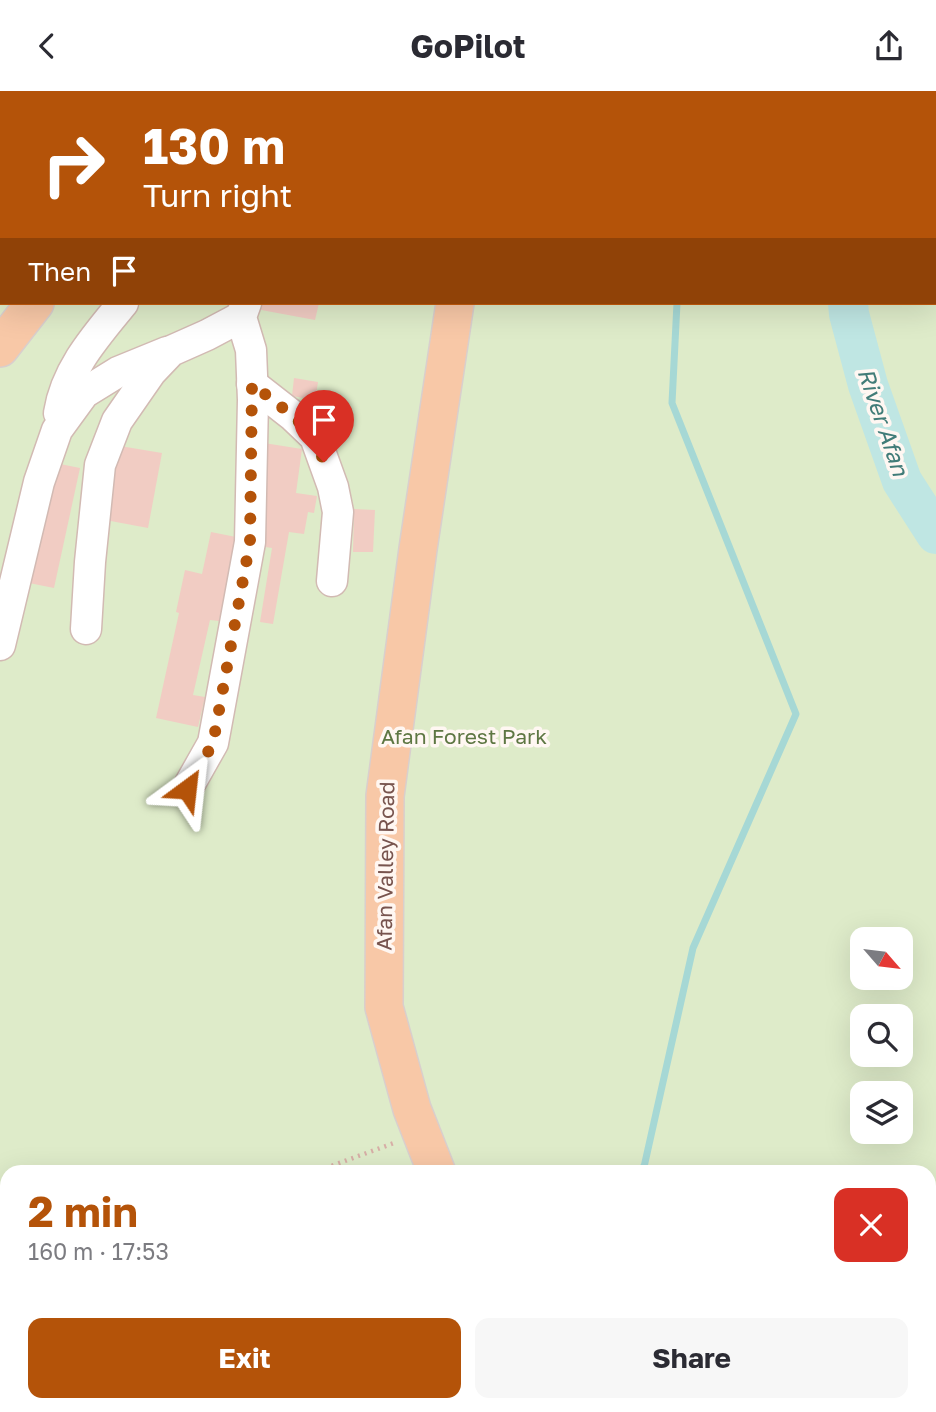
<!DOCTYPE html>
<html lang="en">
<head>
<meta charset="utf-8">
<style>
  :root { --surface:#fff; --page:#f7f7f7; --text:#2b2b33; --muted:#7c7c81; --accent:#b45309 }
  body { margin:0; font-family:"Golos Text",sans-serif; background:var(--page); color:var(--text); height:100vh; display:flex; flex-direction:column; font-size:26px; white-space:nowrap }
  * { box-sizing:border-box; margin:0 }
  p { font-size:23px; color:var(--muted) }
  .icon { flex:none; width:38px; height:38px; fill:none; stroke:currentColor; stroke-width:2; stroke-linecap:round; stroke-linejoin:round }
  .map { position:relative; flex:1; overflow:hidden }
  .side { position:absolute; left:0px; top:1074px; width:936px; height:247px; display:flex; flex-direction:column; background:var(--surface); border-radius:21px 21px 0 0; box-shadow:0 7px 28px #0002 }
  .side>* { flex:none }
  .banner { position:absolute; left:0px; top:0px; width:936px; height:214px; box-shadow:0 7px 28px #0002; background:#b45309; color:#fff; overflow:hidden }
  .needle { width:46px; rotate:118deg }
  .fabs { position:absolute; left:850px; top:836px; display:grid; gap:14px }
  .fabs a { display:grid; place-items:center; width:63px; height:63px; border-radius:14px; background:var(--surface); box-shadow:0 7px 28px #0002; font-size:35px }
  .pin { position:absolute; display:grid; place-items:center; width:60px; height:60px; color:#fff; margin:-72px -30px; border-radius:50% 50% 50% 0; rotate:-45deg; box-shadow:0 0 7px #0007 }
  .pin .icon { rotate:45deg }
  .me { position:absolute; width:77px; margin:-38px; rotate:30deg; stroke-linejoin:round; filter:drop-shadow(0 0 5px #0008) }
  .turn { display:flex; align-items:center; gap:24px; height:147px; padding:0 28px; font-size:32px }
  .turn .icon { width:91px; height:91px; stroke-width:2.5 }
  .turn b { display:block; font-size:49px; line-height:60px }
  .then { display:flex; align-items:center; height:66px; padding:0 28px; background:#0003; gap:14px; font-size:26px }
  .round { display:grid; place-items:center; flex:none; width:74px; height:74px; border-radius:14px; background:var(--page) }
  .head { display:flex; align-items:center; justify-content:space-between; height:119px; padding:0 28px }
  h1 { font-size:42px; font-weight:700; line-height:52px; color:var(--accent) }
  .primary-button { display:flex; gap:14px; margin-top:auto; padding:14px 28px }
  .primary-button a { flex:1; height:80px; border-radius:14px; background:var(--accent); color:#fff; font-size:28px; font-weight:700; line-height:80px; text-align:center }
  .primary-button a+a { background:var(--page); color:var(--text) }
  header { display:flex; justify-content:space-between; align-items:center; height:91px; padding:0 28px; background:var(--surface); font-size:32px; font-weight:700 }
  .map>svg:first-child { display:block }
  .green { fill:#deebc9; fill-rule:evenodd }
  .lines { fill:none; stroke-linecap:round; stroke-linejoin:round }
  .stream { stroke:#a6d8d5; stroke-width:7 }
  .river { stroke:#bfe6e3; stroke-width:40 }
  .building { fill:#f1ccc3 }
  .minor-casing { stroke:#d2bab3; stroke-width:33 }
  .major-casing { stroke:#d9cfcd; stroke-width:40 }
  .path { stroke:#d7aea6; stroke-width:4.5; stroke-dasharray:2 5; stroke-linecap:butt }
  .minor { stroke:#fff; stroke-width:30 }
  .major { stroke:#f8c8a7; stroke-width:37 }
  .route { stroke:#b45309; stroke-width:12; stroke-dasharray:0 21.6 }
  .labels { text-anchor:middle; stroke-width:7; stroke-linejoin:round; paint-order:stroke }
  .park-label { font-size:21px; fill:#5e7743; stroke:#fff7f2 }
  .street-label { font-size:21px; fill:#78544e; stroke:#fff7f2 }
  .water-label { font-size:23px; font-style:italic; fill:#417c78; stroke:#fff7f2 }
</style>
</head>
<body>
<header><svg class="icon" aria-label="back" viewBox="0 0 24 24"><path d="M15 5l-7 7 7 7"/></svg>GoPilot<svg class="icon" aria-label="share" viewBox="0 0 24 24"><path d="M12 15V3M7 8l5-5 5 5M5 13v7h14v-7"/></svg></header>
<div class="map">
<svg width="936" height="1321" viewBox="0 0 936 1321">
  <rect width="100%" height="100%" fill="#fcf2eb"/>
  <path class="green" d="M 0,0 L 936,0 L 936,1321 L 0,1321 ZM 2,2 L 934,2 L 934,212 L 2,212 ZM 863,849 L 901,849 L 901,887 L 863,887 ZM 863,926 L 901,926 L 901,964 L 863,964 ZM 863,1003 L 901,1003 L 901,1041 L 863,1041 ZM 7,1082 L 929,1082 L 929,1314 L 7,1314 Z"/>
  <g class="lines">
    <g class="stream">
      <polyline points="686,2 686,0"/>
      <polyline points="630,1082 644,1076 693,857 796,623 672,312 677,212"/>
      <polyline points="212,1321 221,1314"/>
    </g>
    <g class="river">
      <polyline points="867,2 867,0"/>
      <polyline points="848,212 849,223 868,294 902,390 936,443"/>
    </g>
  </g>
  <g class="building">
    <polygon points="257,212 319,212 315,229 256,218"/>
    <polygon points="294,287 318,291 315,309 292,305"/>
    <polygon points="264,352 302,358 296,402 317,405 314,422 308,421 304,443 289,441 273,533 260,531 272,457 259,455 266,412 263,411 267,387 259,386"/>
    <polygon points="114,354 162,362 148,437 100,428"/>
    <polygon points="55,372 80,377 54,497 29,492"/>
    <polygon points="354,418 375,419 373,461 353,461"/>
    <polygon points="211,441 236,446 219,530 210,529 193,604 205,606 198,636 156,627 179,522 176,521 185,479 202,483"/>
  </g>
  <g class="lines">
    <defs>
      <g id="minor">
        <polyline points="348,2 349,0"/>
        <polyline points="252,293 293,325 315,346 333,396 338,421 332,490"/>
        <path d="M 59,322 C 66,278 96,245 123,212"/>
        <polyline points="86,538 90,471 100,374 117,330 151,281 171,260 207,244 241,226"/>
        <polyline points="0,554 39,391 57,339 84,302 118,281 167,261"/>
        <polyline points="187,698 213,652 250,451 253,309 251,259 241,226 246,212"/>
      </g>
      <g id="major">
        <polyline points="188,2 189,0"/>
        <polyline points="491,2 492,0"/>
        <polyline points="0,257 35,212"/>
        <polyline points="437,1082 412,1018 384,916 385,705 418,458 455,212"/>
        <polyline points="591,1314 597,1321"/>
      </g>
    </defs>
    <use href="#minor" class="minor-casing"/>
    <use href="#major" class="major-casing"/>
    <g class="path">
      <polyline points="312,1082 394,1052"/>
      <polyline points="0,1188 7,1182"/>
    </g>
    <use href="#minor" class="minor"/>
    <use href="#major" class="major"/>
  </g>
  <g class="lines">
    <polyline class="route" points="187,698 213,652 250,451 252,293 293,325 315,346 324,371"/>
  </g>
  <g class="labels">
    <g class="park-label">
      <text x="464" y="653">Afan Forest Park</text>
    </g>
    <g class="street-label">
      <text transform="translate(386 775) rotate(-89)" y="7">Afan Valley Road</text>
    </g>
    <g class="water-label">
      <text transform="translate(883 331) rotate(71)" y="8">River Afan</text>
    </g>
  </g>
</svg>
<div class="fabs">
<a><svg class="needle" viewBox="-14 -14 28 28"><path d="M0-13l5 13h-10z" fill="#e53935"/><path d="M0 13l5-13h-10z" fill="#7c7c81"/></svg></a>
<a><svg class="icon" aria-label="search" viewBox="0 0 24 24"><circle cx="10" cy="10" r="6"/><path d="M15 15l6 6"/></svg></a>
<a><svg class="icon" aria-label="layers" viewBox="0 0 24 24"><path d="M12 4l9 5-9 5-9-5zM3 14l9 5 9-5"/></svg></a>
</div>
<div class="pin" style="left:324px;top:371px;background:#d93025"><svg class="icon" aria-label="arrive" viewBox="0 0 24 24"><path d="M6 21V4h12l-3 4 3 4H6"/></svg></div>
<svg class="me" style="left:187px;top:698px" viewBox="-20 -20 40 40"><path d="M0-17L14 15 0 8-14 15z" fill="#b45309" stroke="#fff" stroke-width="4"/></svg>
<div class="banner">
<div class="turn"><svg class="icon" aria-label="right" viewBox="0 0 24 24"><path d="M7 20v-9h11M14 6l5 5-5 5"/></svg><div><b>130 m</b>Turn right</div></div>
<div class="then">Then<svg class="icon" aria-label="arrive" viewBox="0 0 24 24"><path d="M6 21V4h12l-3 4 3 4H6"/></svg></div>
</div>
<section class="side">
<div class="head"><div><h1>2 min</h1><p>160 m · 17:53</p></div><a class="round" style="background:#d93025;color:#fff"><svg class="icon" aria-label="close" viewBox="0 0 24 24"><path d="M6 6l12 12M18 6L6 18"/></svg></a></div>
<div class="primary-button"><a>Exit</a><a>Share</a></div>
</section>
</div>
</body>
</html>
